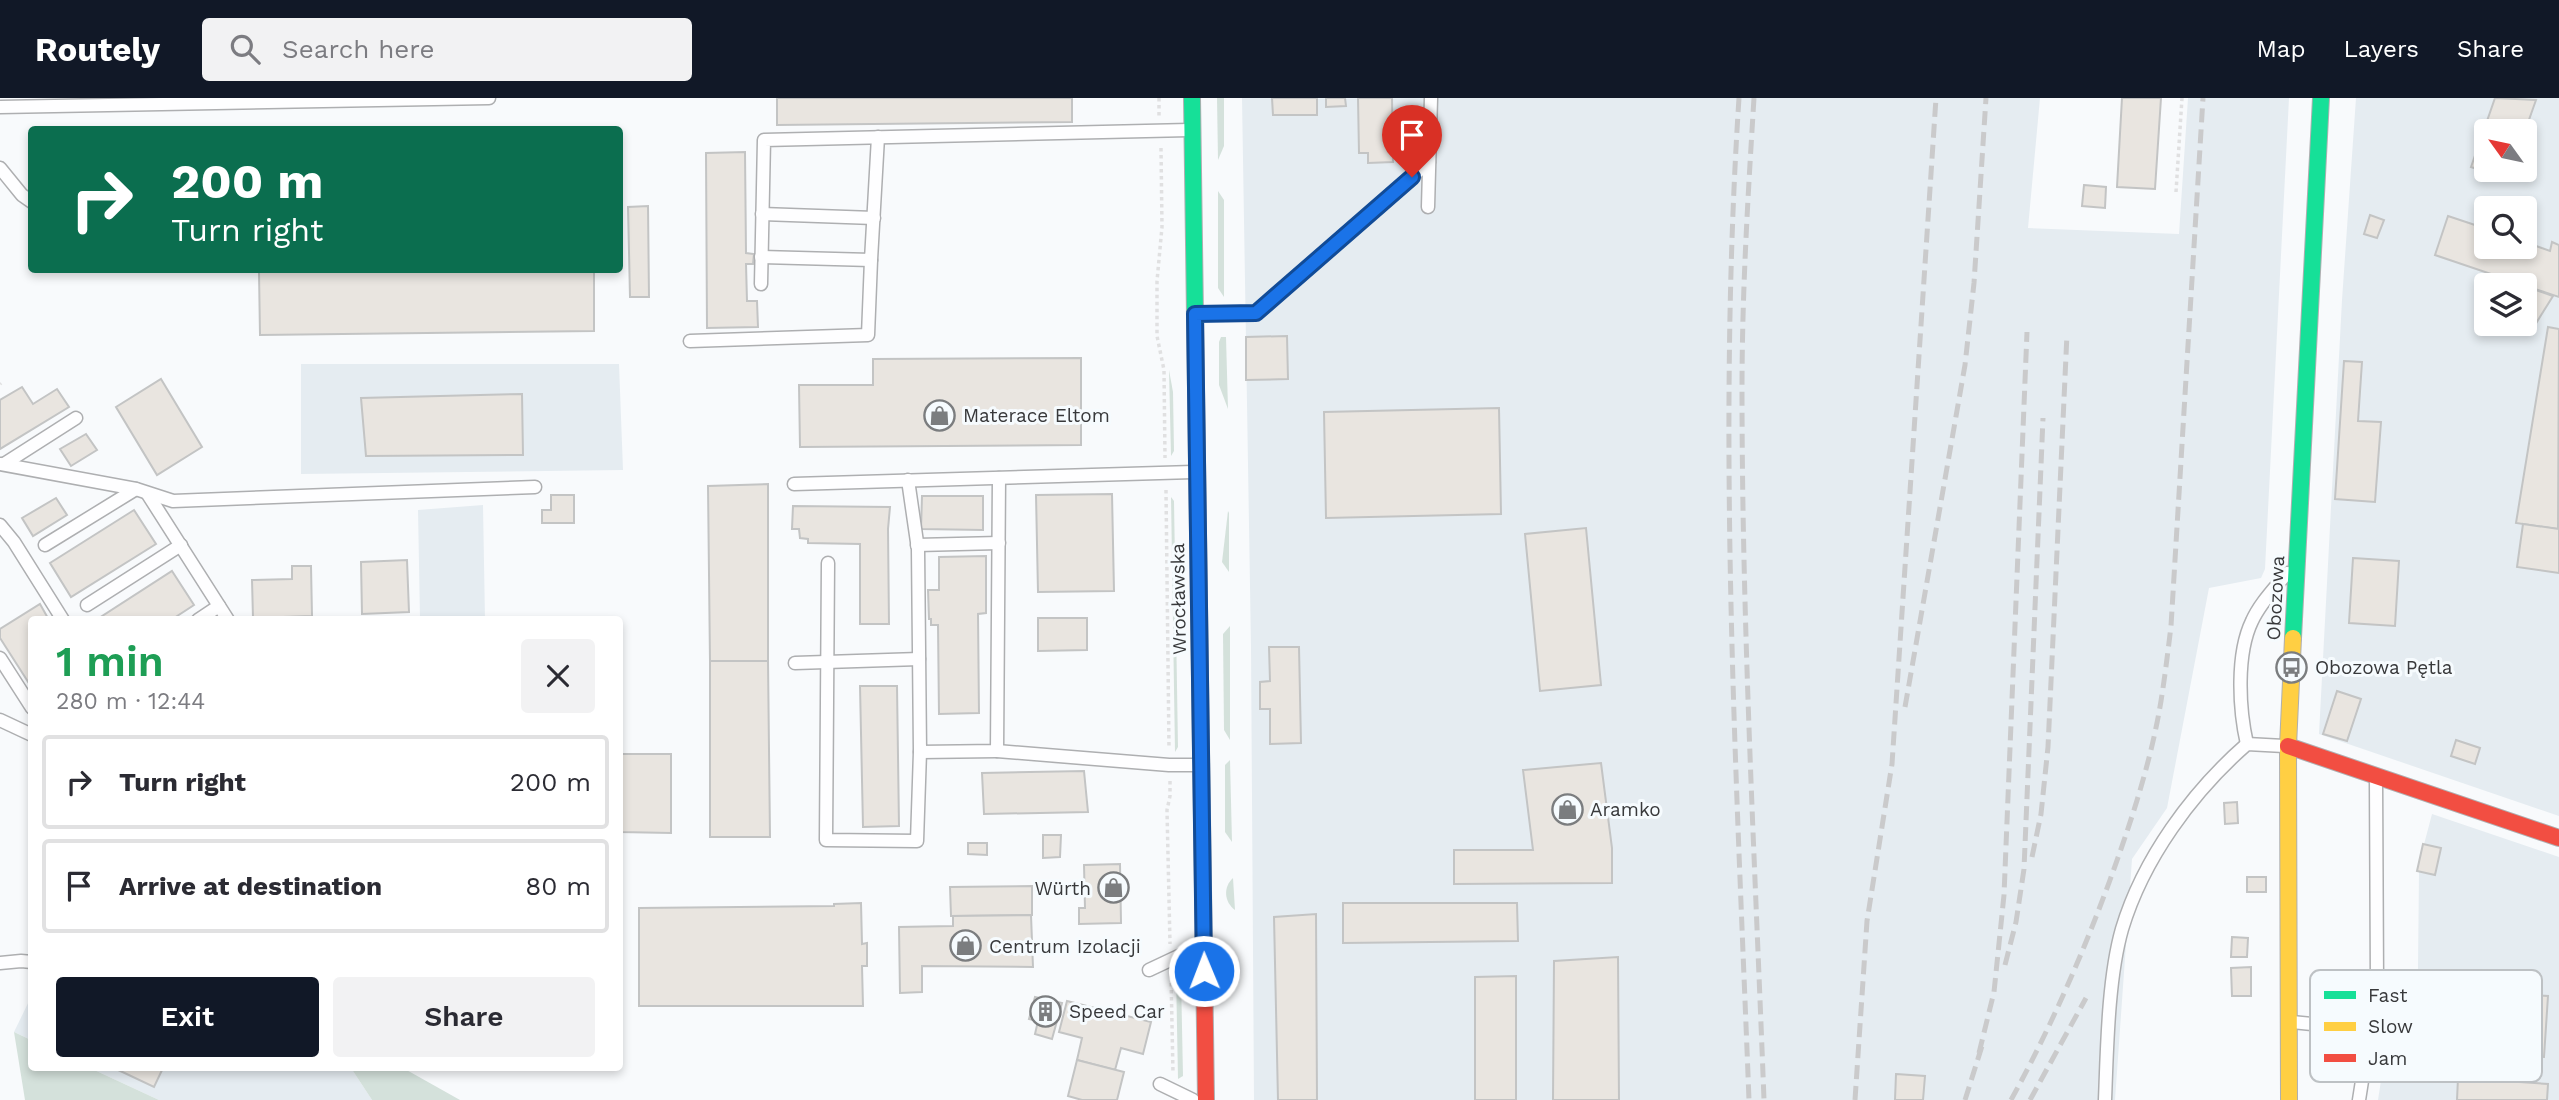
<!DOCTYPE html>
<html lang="en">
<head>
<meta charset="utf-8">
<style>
  :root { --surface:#fff; --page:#f2f2f3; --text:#2b2b33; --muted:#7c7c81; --line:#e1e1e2; --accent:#111827 }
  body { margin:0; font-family:"Work Sans",sans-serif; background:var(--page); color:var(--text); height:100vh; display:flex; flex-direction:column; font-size:26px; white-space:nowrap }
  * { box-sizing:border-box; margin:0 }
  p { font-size:23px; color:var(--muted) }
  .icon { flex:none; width:38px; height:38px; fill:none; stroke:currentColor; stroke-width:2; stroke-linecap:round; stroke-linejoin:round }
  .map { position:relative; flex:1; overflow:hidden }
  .side { position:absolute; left:28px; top:518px; width:595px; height:455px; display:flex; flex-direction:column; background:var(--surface); border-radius:7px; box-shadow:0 4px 10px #0003 }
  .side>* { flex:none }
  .banner { position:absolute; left:28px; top:28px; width:595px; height:147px; border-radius:7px; box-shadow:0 4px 10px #0003; background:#0b6e4f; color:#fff; overflow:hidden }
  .needle { width:46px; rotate:303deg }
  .fabs { position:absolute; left:2474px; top:21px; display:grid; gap:14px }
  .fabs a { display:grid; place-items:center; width:63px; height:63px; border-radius:7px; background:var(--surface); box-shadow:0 4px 10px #0003; font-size:35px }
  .pin { position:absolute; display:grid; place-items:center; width:60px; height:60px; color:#fff; margin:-72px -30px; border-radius:50% 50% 50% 0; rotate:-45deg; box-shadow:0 0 7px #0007 }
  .pin .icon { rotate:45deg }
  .me { position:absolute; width:77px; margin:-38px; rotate:359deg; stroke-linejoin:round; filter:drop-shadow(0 0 5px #0008) }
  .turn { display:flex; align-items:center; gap:24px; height:147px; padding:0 28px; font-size:32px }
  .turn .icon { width:91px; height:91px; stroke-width:2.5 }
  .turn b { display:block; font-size:49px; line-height:60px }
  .round { display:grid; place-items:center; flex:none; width:74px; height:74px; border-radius:7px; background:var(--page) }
  .overview { display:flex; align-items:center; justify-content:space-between; height:119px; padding:0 28px }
  h1 { font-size:42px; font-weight:600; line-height:52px; color:#1e9e55 }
  .action { display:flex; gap:14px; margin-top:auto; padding:14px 28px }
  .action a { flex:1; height:80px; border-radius:7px; background:var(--accent); color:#fff; font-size:28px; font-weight:600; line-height:80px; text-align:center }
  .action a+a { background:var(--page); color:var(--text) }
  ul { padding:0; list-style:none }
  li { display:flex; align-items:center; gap:21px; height:94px; margin:0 14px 10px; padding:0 14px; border:4px solid var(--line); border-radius:7px }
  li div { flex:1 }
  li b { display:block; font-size:26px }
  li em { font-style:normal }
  header { display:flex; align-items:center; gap:42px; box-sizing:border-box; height:98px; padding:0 35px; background:var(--accent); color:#fff }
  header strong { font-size:33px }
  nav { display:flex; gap:38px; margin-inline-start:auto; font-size:24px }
  .search { width:490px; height:63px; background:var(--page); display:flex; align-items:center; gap:18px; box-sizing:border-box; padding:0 24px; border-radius:7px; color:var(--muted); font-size:26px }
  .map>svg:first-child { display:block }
  .built { fill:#e5ecf1; fill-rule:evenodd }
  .green { fill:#d4e1db }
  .building { fill:#e9e5e0; stroke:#c3c4c4; stroke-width:2 }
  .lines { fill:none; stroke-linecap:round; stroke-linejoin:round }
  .lane-casing { stroke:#aeafb1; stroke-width:15 }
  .fast-casing { stroke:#aeafb1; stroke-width:18 }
  .slow-casing { stroke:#aeafb1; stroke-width:18 }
  .jam-casing { stroke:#aeafb1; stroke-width:18 }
  .path { stroke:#e0e0e1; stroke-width:3.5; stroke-dasharray:3.5 3.5; stroke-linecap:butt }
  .lane { stroke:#fefeff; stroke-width:12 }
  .fast { stroke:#16e098; stroke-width:16 }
  .slow { stroke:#ffcf43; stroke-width:16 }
  .jam { stroke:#f24e42; stroke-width:16 }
  .rail { stroke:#cacacb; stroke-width:5; stroke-dasharray:14 7; stroke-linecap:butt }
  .route-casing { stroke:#114b97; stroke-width:18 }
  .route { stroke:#1a73e8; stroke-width:12 }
  .labels { text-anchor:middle; stroke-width:6; stroke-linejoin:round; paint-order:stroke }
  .poi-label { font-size:19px; fill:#38393b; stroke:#f6fbfe; text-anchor:start }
  .street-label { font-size:19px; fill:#38393b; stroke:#f6fbfe }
  .key { fill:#f6fbfe; stroke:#bdc1c4; stroke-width:2 }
  .key-label { font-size:19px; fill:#38393b }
</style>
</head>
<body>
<header>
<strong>Routely</strong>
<div class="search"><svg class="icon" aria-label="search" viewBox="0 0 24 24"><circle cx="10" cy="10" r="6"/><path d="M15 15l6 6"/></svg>Search here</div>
<nav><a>Map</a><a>Layers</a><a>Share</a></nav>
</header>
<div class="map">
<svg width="2559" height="1002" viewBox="0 0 2559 1002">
  <rect width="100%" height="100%" fill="#f8fafc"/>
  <g class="built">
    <polygon points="1242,0 2040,0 2028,130 2179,136 2188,0 2289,0 2265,471 2261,480 2209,490 2167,710 2132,761 2115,1002 1254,1002 1251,549"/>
    <path d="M 2356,0 L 2559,0 L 2559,718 L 2319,636 L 2342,202 ZM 2487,33 L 2525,33 L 2525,72 L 2487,72 ZM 2487,110 L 2525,110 L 2525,149 L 2487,149 ZM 2487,187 L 2525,187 L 2525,226 L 2487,226 Z"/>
    <polygon points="301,266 619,266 623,372 301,376"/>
    <polygon points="483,407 485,521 420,521 418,412"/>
    <polygon points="2432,716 2559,759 2559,1002 2378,1002 2384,963 2417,964 2419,774 2417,773"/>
    <polygon points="31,899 31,942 14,934"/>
    <polygon points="90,970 351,970 372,1002 159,1002"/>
  </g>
  <g class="green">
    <polygon points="1217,0 1224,0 1224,48 1218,62"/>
    <polygon points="1218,93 1224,102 1224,199 1218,190"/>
    <polygon points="1221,239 1226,239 1228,311 1219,287 1219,244"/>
    <polygon points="1169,272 1173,294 1174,353 1171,358"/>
    <polygon points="1171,399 1174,403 1178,649 1175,654"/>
    <polygon points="1228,413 1229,415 1229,474 1222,464"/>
    <polygon points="1230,528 1230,642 1224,632 1223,536"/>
    <polygon points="1230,662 1232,744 1225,734 1225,667"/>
    <path d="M 1233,780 L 1235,812 C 1224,804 1223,789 1233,780 Z"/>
    <polygon points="1176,875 1181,879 1183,978 1178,981"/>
    <polygon points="14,934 31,942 32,970 90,970 159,1002 25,1002"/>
    <polygon points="351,970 403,970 460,1002 372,1002"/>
  </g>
  <g class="building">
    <polygon points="777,0 1072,0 1072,24 777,27"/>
    <polygon points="1272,0 1317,0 1317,17 1273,17"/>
    <polygon points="1326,0 1345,0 1346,8 1326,9"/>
    <polygon points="1358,0 1392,0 1393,64 1368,65 1368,55 1359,55"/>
    <polygon points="2122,0 2161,0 2155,91 2117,89"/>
    <polygon points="2495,0 2536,2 2525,33 2487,33 2487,72 2512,72 2509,81 2471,69"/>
    <polygon points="745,54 746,155 754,156 753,166 746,166 747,203 757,203 758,229 707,230 706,55"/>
    <polygon points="2084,87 2106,89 2105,110 2082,108"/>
    <polygon points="648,108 649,199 630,199 628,109"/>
    <polygon points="2370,117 2384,122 2377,140 2364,136"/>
    <polygon points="2448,118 2487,131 2487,149 2525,149 2525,144 2550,153 2552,144 2559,147 2559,199 2435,157"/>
    <polygon points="594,172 594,233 260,237 259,174"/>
    <polygon points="2536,192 2553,198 2535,227 2525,224 2525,217"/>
    <polygon points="2548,229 2559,231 2558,431 2516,425"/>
    <polygon points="1287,238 1288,281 1246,282 1246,239"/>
    <polygon points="1081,260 1081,347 800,349 799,287 873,287 873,261"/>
    <polygon points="2344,263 2362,264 2358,323 2381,324 2375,404 2335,401"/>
    <polygon points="161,281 202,349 157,377 116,309"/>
    <polygon points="22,289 33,306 57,291 69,309 0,351 0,302"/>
    <polygon points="522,296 523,357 366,358 361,300"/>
    <polygon points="1499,310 1501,416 1326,420 1324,314"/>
    <polygon points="86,336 97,352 71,368 60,351"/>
    <polygon points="768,386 768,563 710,563 708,388"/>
    <polygon points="1112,396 1114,493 1038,494 1036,397"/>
    <polygon points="551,397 574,397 574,425 542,425 542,412 551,412"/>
    <polygon points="922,398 983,398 983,432 921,431"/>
    <polygon points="56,400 67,417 33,438 22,420"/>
    <polygon points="793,408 890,409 888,431 889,526 860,526 860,446 808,445 808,441 800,440 799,431 792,431"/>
    <polygon points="134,412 156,446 71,499 50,465"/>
    <polygon points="2523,426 2559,431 2559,475 2517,469"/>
    <polygon points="1586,430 1601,587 1540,593 1525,436"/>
    <polygon points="986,458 986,515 978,516 979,615 939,616 938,527 931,527 931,521 929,521 928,492 939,492 939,459"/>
    <polygon points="2353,460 2399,463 2395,528 2349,525"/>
    <polygon points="407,462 409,514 362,516 361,464"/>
    <polygon points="292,468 311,468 312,518 253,520 252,482 292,481"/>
    <polygon points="172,473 194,507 171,522 96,522"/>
    <polygon points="40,506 49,522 32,522 32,590 0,540 0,531"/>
    <polygon points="1038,520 1087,520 1087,552 1038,553"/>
    <polygon points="1269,549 1299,549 1301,645 1270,646 1270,611 1260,611 1260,584 1270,583"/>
    <polygon points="710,563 768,563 770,739 710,739"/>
    <polygon points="860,588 897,588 899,728 863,729"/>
    <polygon points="2337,593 2361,601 2347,643 2323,636"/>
    <polygon points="2456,642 2480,650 2475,666 2451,658"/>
    <polygon points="620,656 671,656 671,735 620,734"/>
    <polygon points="1601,665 1612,750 1612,785 1454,786 1454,752 1533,752 1523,672"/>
    <polygon points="1084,673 1088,714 984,716 982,675"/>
    <polygon points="2237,704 2238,725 2225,726 2224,705"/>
    <polygon points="1043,737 1061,737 1060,759 1043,760"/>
    <polygon points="968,745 987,745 987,757 968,756"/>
    <polygon points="2423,746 2441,750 2435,777 2417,773"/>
    <polygon points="1120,766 1121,825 1079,826 1079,810 1085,810 1084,767"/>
    <rect x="2247" y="779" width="19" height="15"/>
    <polygon points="1032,788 1032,817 951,818 950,789"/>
    <polygon points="861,805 862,846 867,845 867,868 862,868 863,908 639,908 639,810 834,808 834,806"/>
    <polygon points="1343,805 1517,805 1518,843 1343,845"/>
    <polygon points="1316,816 1317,1002 1278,1002 1274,819"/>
    <polygon points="1031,817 1033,869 922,868 922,894 900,895 899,829 953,828 953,818"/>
    <polygon points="2232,839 2248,840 2247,859 2231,859"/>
    <polygon points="1618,859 1619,1002 1553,1002 1554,863"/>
    <polygon points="2251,869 2251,898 2232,898 2231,870"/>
    <polygon points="1516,878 1516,1002 1475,1002 1475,879"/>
    <polygon points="2528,883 2529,897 2548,898 2544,959 2509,957 2511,937 2503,937 2504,927 2511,927 2513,890"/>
    <polygon points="1035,899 1062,905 1052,941 1035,936 1038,923 1029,921"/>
    <polygon points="1067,903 1151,924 1143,956 1121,950 1115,972 1077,962 1082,940 1059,934"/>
    <polygon points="1077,962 1124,974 1117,1002 1082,1002 1068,998"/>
    <polygon points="114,970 163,970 154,989"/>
    <polygon points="1896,976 1925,978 1923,1002 1895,1002"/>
    <polygon points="2458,980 2548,986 2547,1002 2457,1002"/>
  </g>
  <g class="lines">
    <defs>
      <g id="lane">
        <polyline points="0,9 489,0"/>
        <polyline points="0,70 22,97 32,104"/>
        <polyline points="1428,109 1431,0"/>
        <polyline points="762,116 874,120"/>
        <polyline points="761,159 871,162 878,39"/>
        <polyline points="761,186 764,42 1189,32"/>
        <polyline points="1196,216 1256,215 1429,64"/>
        <polyline points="690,243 868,237 871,162"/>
        <polyline points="0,366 136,391 173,403 535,389"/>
        <polyline points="4,366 76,320"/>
        <polyline points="908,382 918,451 920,654 997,653 999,380"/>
        <polyline points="794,386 1193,374"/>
        <polyline points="147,395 228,522"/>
        <polyline points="0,427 14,444 63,522"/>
        <polyline points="45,447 136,391"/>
        <polyline points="917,447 999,445"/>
        <polyline points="828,465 826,742 917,743 920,654"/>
        <polyline points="87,507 181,447"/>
        <polyline points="198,522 219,508"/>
        <polyline points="0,560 32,610"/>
        <polyline points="795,565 919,561"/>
        <polyline points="0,622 32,637"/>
        <path d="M 2247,646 C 2239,611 2236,556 2252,523 C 2260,505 2275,490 2287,475"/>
        <polyline points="997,653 1169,667 1198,667"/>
        <polyline points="0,865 21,863 32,864"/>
        <polyline points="1149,872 1200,848"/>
        <polyline points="2292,924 2371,932"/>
        <polyline points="1160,986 1193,1002"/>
        <path d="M 2105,1002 C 2107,951 2108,880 2122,831 C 2143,761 2192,694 2247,646 L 2284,648"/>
        <polyline points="2359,1002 2377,888 2376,682"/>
      </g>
      <g id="fast">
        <polyline points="1192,0 1199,509"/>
        <polyline points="2293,540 2321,0"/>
      </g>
      <polyline id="slow" points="2289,1002 2288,648 2293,540"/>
      <g id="jam">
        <polyline points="1199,509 1206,1002"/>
        <polyline points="2288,648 2559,740"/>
      </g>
    </defs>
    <use href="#lane" class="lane-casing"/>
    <use href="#fast" class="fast-casing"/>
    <use href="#slow" class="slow-casing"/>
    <use href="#jam" class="jam-casing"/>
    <g class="path">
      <polyline points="1159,0 1159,18"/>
      <polyline points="1161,50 1162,129 1157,183 1157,238 1164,272 1165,360"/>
      <polyline points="2176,94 2182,0"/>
      <polyline points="0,286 1,285"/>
      <polyline points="1166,392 1169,650"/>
      <polyline points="1170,683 1170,698 1167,712 1170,846"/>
      <polyline points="1171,878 1173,975"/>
    </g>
    <use href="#lane" class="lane"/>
    <use href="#fast" class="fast"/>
    <use href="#slow" class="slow"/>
    <use href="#jam" class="jam"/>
    <g class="rail">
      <path d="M 1739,0 C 1717,334 1736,668 1749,1002"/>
      <path d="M 1754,0 C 1748,97 1742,194 1742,292 C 1742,528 1755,765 1764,1002"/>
      <polyline points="1905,609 1965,267 1974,185 1986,0"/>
      <polyline points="2032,759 2041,716 2048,649 2067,236"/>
      <polyline points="2005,867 2016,824 2024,771 2043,320"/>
      <polyline points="1979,955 1994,894 2004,797 2027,234"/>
      <polyline points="1855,1002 1867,823 1892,666 1936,0"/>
      <polyline points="1965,1002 1982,948"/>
      <path d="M 2011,1002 C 2050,931 2082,858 2110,782 C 2131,724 2151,664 2161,603 C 2165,578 2168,553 2171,528 L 2203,0"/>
      <polyline points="2030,1002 2086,900"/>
    </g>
  </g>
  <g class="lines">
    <defs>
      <polyline id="route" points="1204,873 1195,216 1256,215 1412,79"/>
    </defs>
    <use href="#route" class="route-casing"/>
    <use href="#route" class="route"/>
  </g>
  <defs>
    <symbol id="shop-ring" viewBox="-11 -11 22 22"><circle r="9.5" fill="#f6fbfe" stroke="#7b7d7f" stroke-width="1.5"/><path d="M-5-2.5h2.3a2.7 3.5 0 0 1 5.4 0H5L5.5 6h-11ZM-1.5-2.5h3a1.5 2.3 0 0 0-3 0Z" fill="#7b7d7f"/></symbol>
    <symbol id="bus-ring" viewBox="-11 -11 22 22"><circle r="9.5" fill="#f6fbfe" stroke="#7b7d7f" stroke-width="1.5"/><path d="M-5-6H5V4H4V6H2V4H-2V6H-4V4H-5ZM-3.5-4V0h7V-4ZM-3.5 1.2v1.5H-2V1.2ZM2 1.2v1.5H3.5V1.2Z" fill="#7b7d7f"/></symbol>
    <symbol id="building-ring" viewBox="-11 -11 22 22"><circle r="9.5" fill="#f6fbfe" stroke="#7b7d7f" stroke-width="1.5"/><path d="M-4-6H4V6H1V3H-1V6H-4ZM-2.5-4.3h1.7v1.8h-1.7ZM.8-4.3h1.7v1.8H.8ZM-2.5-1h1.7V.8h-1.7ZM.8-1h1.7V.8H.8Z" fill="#7b7d7f"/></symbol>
  </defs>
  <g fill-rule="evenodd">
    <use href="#shop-ring" x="922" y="300" width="35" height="35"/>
    <use href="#bus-ring" x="2274" y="552" width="35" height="35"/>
    <use href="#shop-ring" x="1550" y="694" width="35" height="35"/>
    <use href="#shop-ring" x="1096" y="772" width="35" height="35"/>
    <use href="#shop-ring" x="948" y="830" width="35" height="35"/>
    <use href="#building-ring" x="1028" y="896" width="35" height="35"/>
  </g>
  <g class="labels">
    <g class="poi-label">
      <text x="963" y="324">Materace Eltom</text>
      <text x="2315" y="576">Obozowa Pętla</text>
      <text x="1590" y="718">Aramko</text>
      <text x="1091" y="797" text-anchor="end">Würth</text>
      <text x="989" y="855">Centrum Izolacji</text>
      <text x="1069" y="920">Speed Car</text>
    </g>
    <g class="street-label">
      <text transform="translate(2275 500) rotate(-87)" y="7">Obozowa</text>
      <text transform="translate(1178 501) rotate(-91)" y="7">Wrocławska</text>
    </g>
  </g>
  <rect x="2310" y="872" width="232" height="112" rx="10" class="key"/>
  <rect x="2324" y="893" width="32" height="8" fill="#16e098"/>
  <rect x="2324" y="924" width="32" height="9" fill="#ffcf43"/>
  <rect x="2324" y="956" width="32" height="8" fill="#f24e42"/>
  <g class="key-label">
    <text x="2368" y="904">Fast</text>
    <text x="2368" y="935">Slow</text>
    <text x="2368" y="967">Jam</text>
  </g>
</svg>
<div class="fabs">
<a><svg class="needle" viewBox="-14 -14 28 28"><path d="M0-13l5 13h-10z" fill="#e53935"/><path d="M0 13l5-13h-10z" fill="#7c7c81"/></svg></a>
<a><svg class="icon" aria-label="search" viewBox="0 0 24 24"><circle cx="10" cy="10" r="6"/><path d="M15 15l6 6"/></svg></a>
<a><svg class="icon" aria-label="layers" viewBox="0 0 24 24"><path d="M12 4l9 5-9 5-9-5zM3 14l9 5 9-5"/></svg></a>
</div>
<div class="pin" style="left:1412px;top:79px;background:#d93025"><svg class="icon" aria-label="arrive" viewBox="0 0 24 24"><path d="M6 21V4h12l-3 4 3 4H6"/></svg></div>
<svg class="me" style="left:1204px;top:873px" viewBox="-20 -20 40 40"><circle r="17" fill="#1a73e8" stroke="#fff" stroke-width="3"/><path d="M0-11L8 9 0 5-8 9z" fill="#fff"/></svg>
<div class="banner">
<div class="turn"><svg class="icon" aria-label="right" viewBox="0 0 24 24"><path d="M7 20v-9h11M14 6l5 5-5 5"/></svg><div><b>200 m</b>Turn right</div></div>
</div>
<section class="side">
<div class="overview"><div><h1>1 min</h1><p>280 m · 12:44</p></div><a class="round"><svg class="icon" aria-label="close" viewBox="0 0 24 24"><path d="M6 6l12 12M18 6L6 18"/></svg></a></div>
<ul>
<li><svg class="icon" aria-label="right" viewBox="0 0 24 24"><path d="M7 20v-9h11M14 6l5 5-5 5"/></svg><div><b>Turn right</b></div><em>200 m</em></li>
<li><svg class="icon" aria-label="arrive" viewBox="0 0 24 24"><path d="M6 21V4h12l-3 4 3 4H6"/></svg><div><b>Arrive at destination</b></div><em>80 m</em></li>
</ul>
<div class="action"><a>Exit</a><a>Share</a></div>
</section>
</div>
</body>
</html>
